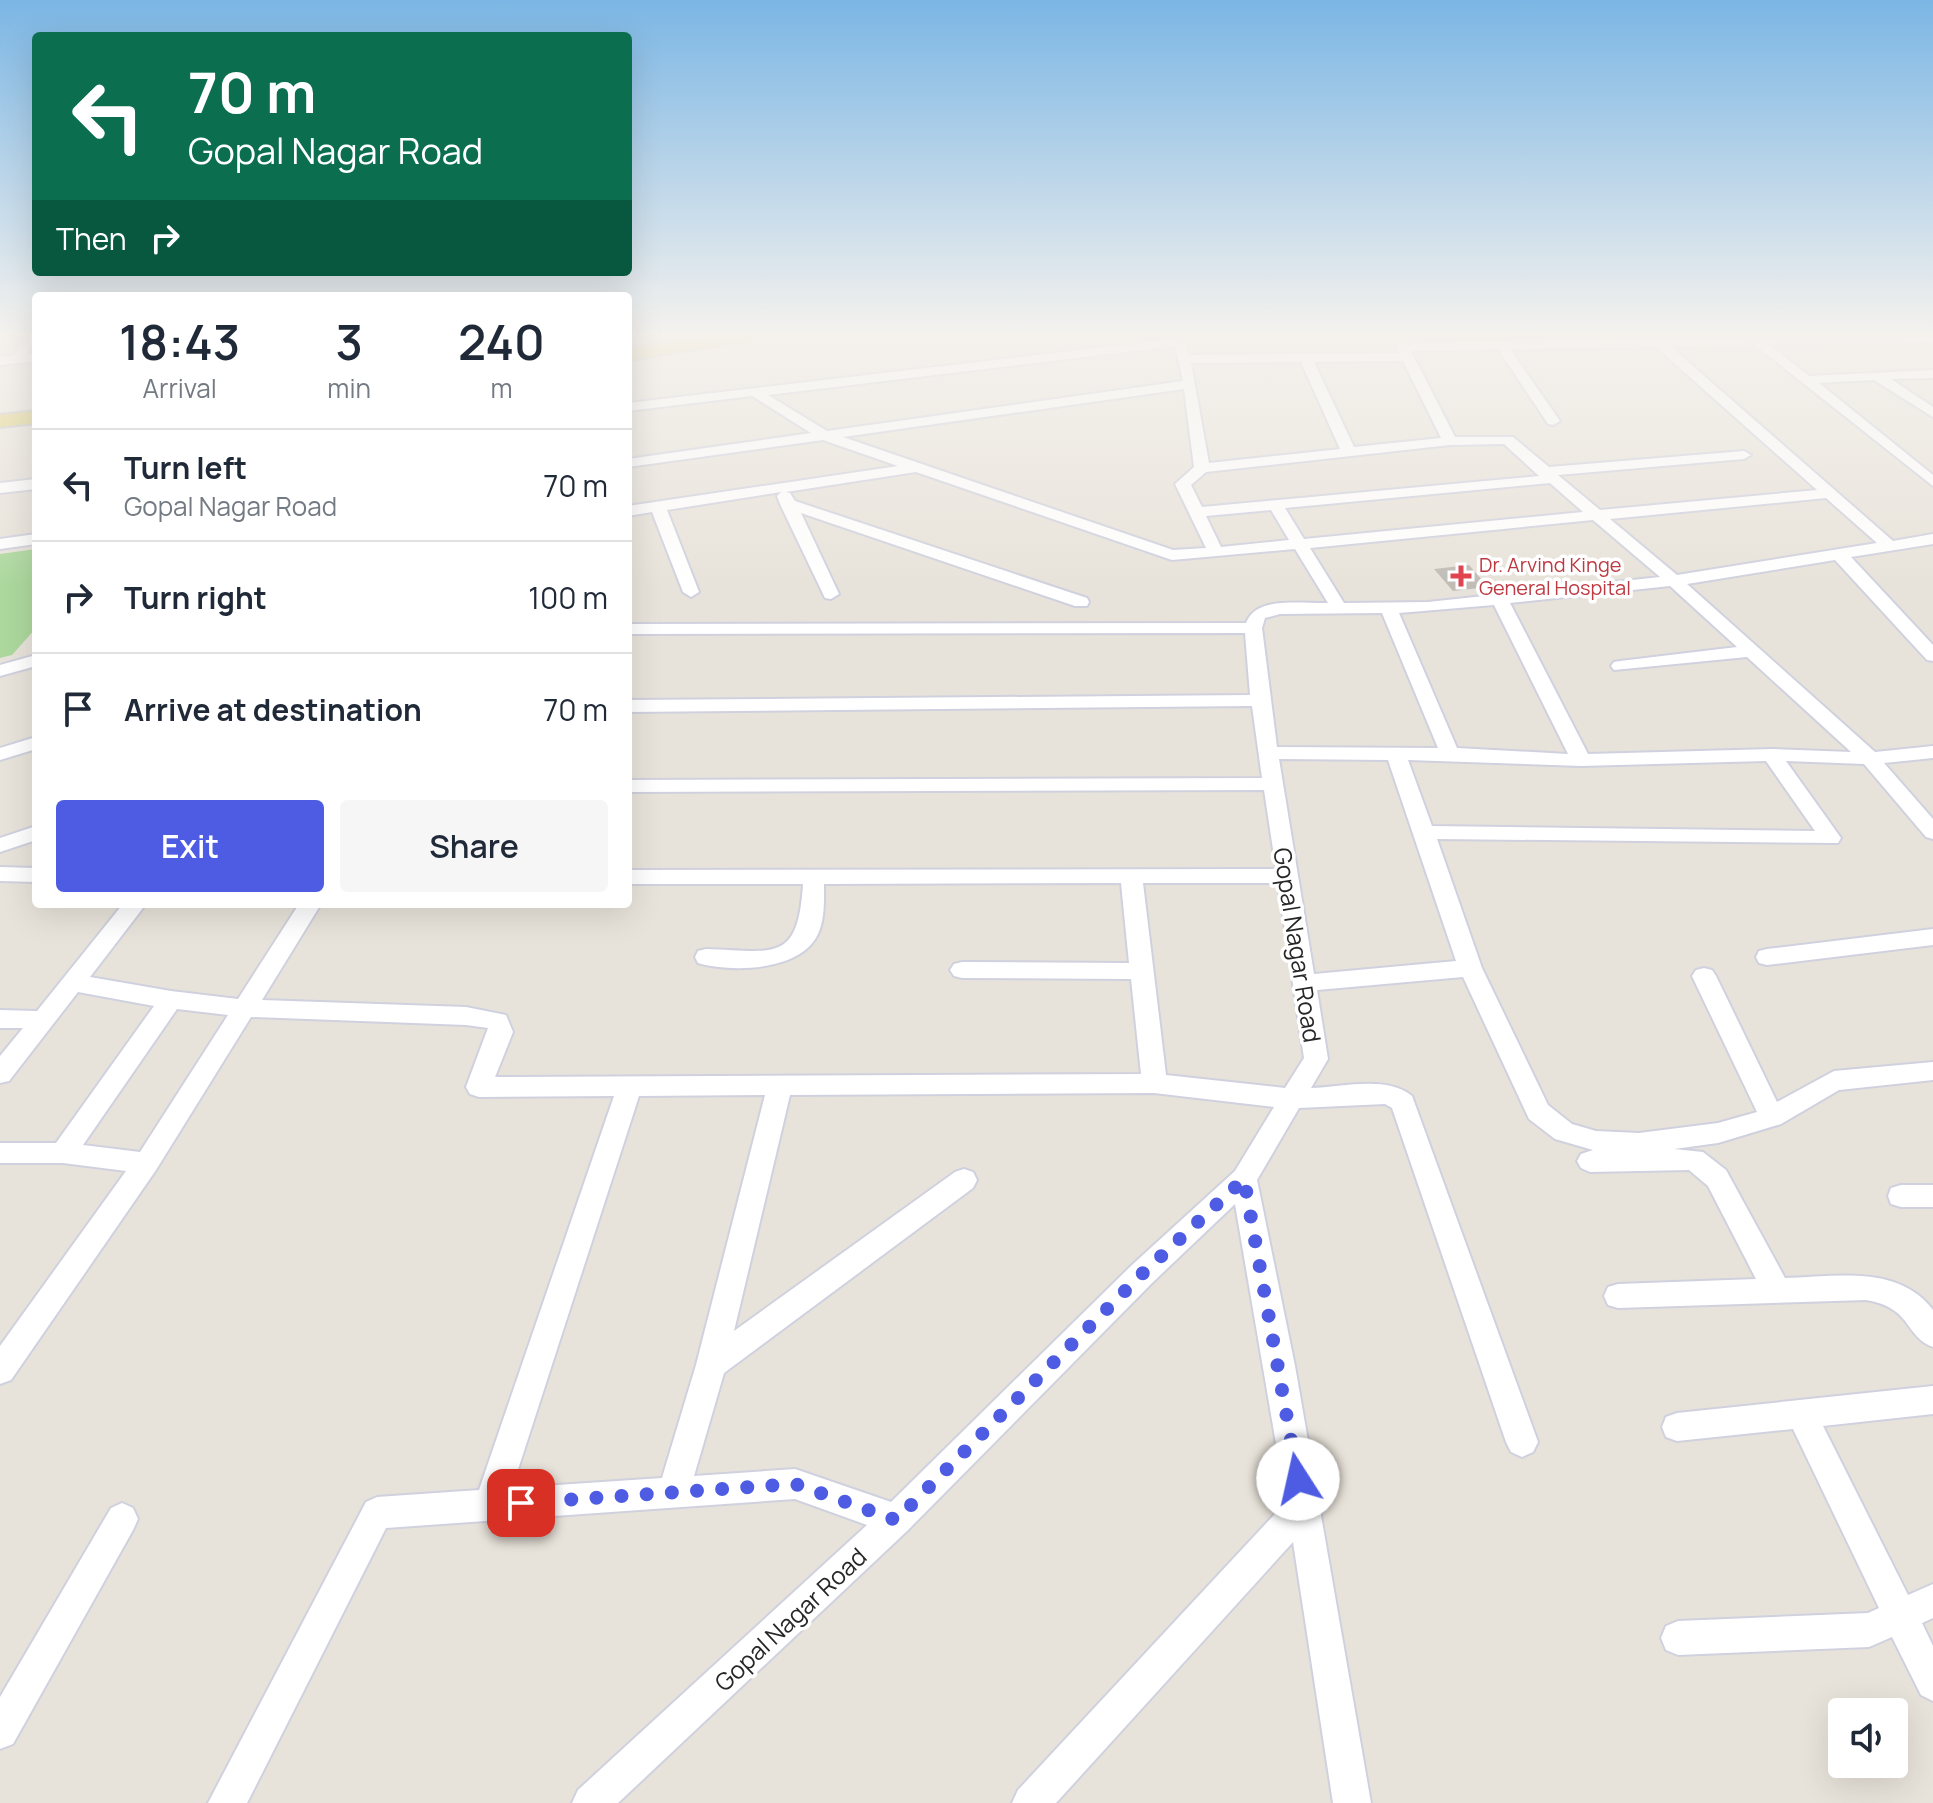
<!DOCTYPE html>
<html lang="en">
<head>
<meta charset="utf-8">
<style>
	body { margin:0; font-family:Manrope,sans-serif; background:#f6f6f7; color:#1f2937; height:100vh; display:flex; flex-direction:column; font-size:30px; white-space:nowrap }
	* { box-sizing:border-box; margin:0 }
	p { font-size:26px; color:#747a83 }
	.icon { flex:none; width:44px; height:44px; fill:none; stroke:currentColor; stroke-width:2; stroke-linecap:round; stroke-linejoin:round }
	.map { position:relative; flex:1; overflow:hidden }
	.side { position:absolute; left:32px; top:292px; width:600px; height:616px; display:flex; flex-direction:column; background:#fff; border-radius:8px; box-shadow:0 8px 32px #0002 }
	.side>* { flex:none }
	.hud { position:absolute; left:32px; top:32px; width:600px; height:244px; border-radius:8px; box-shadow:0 8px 32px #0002; background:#0b6e4f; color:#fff; overflow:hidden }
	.buttons { position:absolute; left:1828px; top:1698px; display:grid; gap:16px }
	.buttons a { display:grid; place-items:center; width:80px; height:80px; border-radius:8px; background:#fff; box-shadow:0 8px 32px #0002; font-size:40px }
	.pin { position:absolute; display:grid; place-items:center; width:68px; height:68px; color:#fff; margin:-34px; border-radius:16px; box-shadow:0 4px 12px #0006 }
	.me { position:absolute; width:88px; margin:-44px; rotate:350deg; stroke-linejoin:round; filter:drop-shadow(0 0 6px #0008) }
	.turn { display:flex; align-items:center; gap:28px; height:168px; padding:0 24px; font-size:36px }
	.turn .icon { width:104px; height:104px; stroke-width:2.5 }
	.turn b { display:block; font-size:56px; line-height:68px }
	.then { display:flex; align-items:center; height:76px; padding:0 24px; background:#0003; gap:16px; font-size:30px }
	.eta { display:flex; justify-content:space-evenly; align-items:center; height:136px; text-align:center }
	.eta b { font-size:48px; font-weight:600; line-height:56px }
	.action { display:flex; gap:16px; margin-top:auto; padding:16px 24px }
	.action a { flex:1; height:92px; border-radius:8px; background:#4d5ce2; color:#fff; font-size:32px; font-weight:600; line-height:92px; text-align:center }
	.action a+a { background:#f6f6f7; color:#1f2937 }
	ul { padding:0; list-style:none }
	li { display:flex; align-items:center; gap:24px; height:112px; padding:0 24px; border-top:2px solid #e0e1e3 }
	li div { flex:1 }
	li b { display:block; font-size:30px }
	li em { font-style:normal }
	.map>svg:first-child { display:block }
	.green { fill:#acd89d }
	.building { fill:#c0bdb7 }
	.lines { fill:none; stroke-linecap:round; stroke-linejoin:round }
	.street-casing { stroke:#d0d1de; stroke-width:4 }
	.primary-casing { stroke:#c3c3c3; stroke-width:4 }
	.street { fill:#fff; fill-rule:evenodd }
	.primary { fill:#decd6a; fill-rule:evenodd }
	.route { stroke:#4d5ce2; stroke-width:14; stroke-dasharray:0 25.2 }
	.health-dot { fill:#e0444e; stroke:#fff; stroke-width:3 }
	.labels { text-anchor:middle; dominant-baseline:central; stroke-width:7; stroke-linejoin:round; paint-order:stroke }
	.far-health-label { font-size:20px; fill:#be3a42; stroke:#fff; text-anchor:start }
	.street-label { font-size:24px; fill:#272727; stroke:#fff }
</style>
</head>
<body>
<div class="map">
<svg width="1933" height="1803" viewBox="0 0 1933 1803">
	<rect width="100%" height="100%" fill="#e8e3da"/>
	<path class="green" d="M36,549V628L12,655L0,658V554Z"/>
	<path class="building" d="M1469,565L1488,587L1453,591L1434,569Z"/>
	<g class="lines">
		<g class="street-casing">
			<path id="street" d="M27,334H36L27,354L36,353V361L0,365V357L13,356Z
				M1172,334H1184L1189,355L1399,353L1397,347L1403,343L1747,337L1752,334L1761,337L1933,334V342L1770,345L1809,376L1933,370V378L1891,379L1933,407V417L1874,380L1819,383L1933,475V486L1755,345L1670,346L1893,541L1933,534V544L1851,557L1933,645V661L1927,660L1835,560L1687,584L1875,752L1933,746V758L1884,763L1933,819V839L1926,837L1864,764L1786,761L1841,838L1838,843L1437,839L1482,968L1548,1105L1572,1124L1596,1131L1639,1133L1718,1123L1757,1112L1692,976L1696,970L1704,968L1712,970L1716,976L1777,1102L1834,1071L1933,1062V1080L1839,1090L1781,1124L1718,1143L1674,1149L1703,1152L1726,1170L1785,1278C1836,1277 1898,1264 1933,1310V1347C1904,1336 1913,1308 1866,1300L1618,1308L1608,1305L1604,1296L1608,1287L1618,1284L1756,1279L1708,1186L1689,1170L1590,1172L1581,1168L1577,1161L1581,1154L1593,1150L1555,1139L1529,1119L1463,977L1317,990L1328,1059L1311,1088C1342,1087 1387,1075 1412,1096L1538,1442L1533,1452L1522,1457L1511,1452L1506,1442L1392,1108L1385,1104L1299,1108L1257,1180L1295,1366L1371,1803H1333L1293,1542L1056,1803H1012L1018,1790L1286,1502L1235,1204L1152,1283L907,1531L618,1803H572L578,1790L867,1525L795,1499L386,1528L247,1803H208L366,1502L377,1497L479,1490L614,1096L479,1097L470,1094L466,1087L488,1028L466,1025L251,1017L156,1170L11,1380L0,1384V1346L126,1171L63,1163H0V1143H56L154,1006L78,992L9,1081L0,1083V1056L23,1028H0V1010L37,1011L123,904H146L90,977L171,991L238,999L299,904H321L262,1000L466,1007L506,1015L513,1032L495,1077L1141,1074L1131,979L962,978L954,976L950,970L954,964L962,962L1129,963L1121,883L824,884C824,900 825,919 818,934C801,971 732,973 698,963L695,957L698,951L706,949C774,951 798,964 803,884H628V870L1276,869L1264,790L628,792V780L1262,778L1252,706L628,712V700L1250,695L1245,633L628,634V624L1246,623C1256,595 1303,604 1328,603L1295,549L1172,560L916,472L786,492L790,493L795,501L1087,598L1089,602L1087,606H1075L801,513L839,594L831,599L825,598L780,504L777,496L781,492L667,510L699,592L691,597L683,592L652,512L628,516V506L898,466L823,440L628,467V459L811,433L752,396L628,411V403L1173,339ZM1175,346L1183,381L827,431L768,395ZM1656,347L1817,490L1600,510L1558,475L1744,459L1751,455L1744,451L1549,467L1513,437H1455L1411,351L1498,349L1548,424L1553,425L1560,421L1510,349ZM1403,361L1441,438L1354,447L1314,362ZM1301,362L1340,449L1209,463L1191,363ZM1184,389L1194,467L1175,484L1206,548L1173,550L843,437ZM1504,444L1539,476L1202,507L1191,485L1206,472L1450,445ZM1550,483L1583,512L1304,539L1285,508ZM1826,498L1877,543L1677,575L1610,519ZM1271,510L1289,540L1221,547L1206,516ZM1593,520L1660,577L1428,602L1344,603L1310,548ZM1670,586L1737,647L1620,661L1614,662L1611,666L1614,670L1747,657L1851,752L1772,749L1588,754L1510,603ZM1494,605L1568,754L1457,748L1399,613ZM1382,613L1438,748L1277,747L1262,628L1265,618L1280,614ZM1279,759L1388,760L1456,961L1314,974ZM1408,760L1581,766L1766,761L1815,831L1432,826ZM1143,883H1278L1304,1058L1285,1088L1166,1075ZM177,1009L228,1015L140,1152L83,1145ZM1154,1093L1274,1107L1235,1171L1132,1265L891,1502L795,1469L694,1476L724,1373L973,1188L977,1180L973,1172L964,1169L955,1172L734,1331L790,1095ZM765,1095L696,1365L662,1478L512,1488L639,1096Z
				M36,479V489L0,493V483Z
				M36,534V544L0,549V539Z
				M36,655V666L0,676V665Z
				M36,737V749L0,760V748Z
				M36,826V840L0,852V838Z
				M0,867L36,868V882L0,881Z
				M1933,929V945L1767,965L1759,963L1756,957L1759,951L1767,949Z
				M1901,1185H1933V1207H1901L1891,1204L1888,1196L1891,1188Z
				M1933,1386V1414L1823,1426L1908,1595L1933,1584V1618L1922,1623L1933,1646V1701L1921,1695L1892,1637L1869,1647L1678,1655L1666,1650L1661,1638L1666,1626L1678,1621L1868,1613L1879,1608L1793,1429L1677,1441L1666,1437L1662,1427L1666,1417L1677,1413Z
				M122,1503L133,1508L138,1519L133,1530L13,1744L0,1749V1697L111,1508Z"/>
		</g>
		<g class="primary-casing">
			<path id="primary" d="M717,334H760L750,340L628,360V348Z
				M36,411V423L0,427V415Z"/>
		</g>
		<use href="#street" class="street"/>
		<use href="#primary" class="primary"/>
	</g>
	<linearGradient id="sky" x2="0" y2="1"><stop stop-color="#7bb6e4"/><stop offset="0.57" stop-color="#f5f2ee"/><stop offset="1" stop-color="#f5f2ee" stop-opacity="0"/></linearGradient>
	<rect width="1933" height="586" fill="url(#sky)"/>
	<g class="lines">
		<path class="route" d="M521,1503L795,1484L896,1520L1142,1274L1244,1179L1298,1479"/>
	</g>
	<path class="health-dot" d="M1457 564h8v8h8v8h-8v8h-8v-8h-8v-8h8z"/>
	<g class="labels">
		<g class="far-health-label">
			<text x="1479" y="564">Dr. Arvind Kinge<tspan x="1479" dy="23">General Hospital</tspan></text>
		</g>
		<g class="street-label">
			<text transform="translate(1298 945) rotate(81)">Gopal Nagar Road</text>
			<text transform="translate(790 1619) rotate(-43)">Gopal Nagar Road</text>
		</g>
	</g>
</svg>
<div class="buttons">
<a><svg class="icon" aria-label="sound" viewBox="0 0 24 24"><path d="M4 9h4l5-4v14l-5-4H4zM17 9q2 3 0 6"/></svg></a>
</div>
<div class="pin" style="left:521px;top:1503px;background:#d93025"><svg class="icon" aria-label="arrive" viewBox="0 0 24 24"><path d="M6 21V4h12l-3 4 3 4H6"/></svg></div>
<svg class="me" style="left:1298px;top:1479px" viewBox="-20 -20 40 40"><circle r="19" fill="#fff"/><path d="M0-13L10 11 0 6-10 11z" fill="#4d5ce2"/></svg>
<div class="hud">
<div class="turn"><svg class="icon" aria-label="left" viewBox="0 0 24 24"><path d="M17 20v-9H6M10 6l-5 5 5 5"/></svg><div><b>70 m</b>Gopal Nagar Road</div></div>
<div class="then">Then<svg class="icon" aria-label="right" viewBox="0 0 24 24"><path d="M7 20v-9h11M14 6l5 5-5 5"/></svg></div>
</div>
<section class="side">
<div class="eta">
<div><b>18:43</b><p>Arrival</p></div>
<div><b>3</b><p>min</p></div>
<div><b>240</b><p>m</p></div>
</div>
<ul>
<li><svg class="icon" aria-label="left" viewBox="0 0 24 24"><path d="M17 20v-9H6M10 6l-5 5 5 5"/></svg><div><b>Turn left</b><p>Gopal Nagar Road</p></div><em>70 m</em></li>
<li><svg class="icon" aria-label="right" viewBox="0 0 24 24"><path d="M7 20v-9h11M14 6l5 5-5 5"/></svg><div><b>Turn right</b></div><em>100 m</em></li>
<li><svg class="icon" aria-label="arrive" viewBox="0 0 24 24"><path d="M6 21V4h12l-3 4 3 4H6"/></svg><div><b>Arrive at destination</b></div><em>70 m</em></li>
</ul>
<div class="action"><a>Exit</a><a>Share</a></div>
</section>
</div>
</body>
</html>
